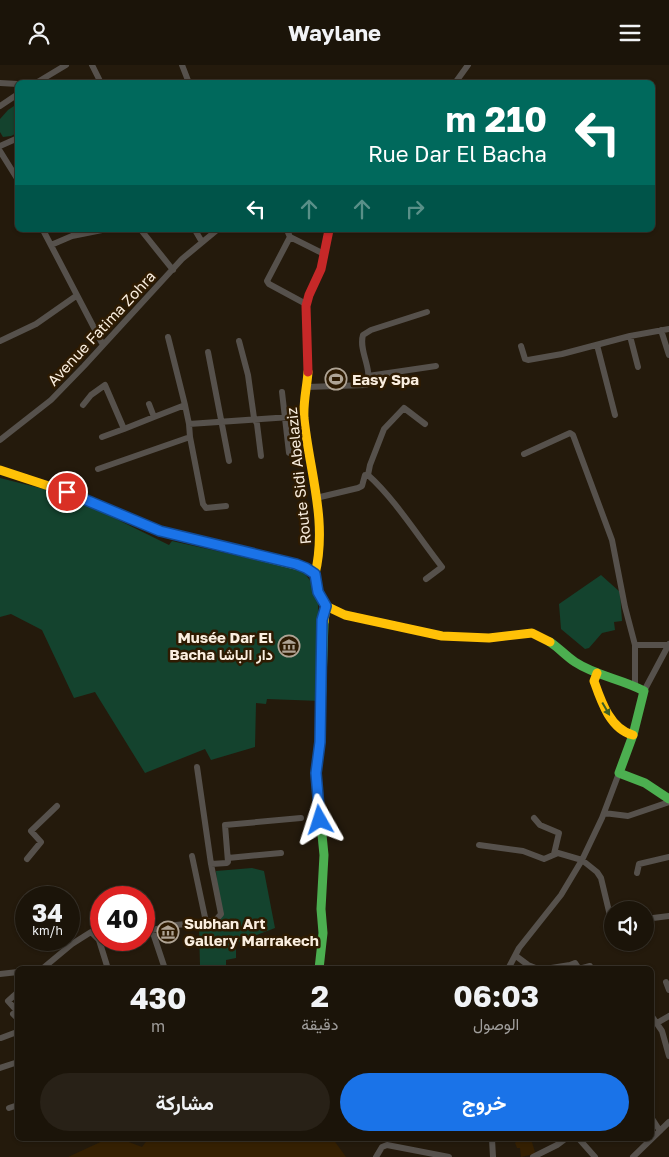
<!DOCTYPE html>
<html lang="ar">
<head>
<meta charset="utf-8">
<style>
	body { margin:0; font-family:"Golos Text",Vazirmatn,sans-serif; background:#282117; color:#f1f3f6; direction:rtl; height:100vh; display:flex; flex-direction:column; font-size:19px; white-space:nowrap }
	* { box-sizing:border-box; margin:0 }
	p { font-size:16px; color:#a09e9c }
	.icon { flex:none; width:28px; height:28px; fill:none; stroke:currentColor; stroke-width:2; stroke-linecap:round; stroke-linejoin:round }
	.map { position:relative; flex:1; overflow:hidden; direction:ltr }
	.sheet { position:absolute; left:15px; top:901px; width:639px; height:175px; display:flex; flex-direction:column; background:#1b1409; border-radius:8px; box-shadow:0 1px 4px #0004,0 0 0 1px #39332a; direction:rtl }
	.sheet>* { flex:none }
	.banner { position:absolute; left:15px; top:15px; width:640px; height:152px; border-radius:8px; box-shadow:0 1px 4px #0004,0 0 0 1px #39332a; direction:rtl; background:#00695c; color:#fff; overflow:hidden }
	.controls { position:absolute; left:604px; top:836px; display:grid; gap:10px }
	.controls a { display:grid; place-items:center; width:50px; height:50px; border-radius:50%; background:#1b1409; box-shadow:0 1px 4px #0004,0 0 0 1px #39332a; font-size:25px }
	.speed { position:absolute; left:15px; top:821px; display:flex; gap:10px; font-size:25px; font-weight:700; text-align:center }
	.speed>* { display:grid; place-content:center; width:65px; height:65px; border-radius:50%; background:#1b1409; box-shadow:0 1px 4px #0004,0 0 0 1px #39332a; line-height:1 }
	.speed small { font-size:12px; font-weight:400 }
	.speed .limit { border:8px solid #d22; background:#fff; color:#111 }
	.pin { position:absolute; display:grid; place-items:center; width:42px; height:42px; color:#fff; margin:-21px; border:2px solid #fff; border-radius:50%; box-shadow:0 1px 5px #0007 }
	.me { position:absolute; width:55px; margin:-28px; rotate:354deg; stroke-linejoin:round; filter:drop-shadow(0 0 4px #0008) }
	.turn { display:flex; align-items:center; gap:18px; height:105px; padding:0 25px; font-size:22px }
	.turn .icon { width:65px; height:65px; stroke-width:2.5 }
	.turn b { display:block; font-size:35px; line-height:42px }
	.lanes { display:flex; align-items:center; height:48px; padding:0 25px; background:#0003; justify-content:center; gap:25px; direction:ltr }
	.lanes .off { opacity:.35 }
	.eta { display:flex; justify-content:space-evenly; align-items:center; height:85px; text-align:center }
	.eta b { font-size:30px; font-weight:700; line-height:35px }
	.button { display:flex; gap:10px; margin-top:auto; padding:10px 25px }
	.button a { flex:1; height:58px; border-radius:30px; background:#1a73e8; color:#fff; font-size:20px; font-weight:700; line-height:58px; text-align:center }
	.button a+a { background:#282117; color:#f1f3f6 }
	header { display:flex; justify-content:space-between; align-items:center; height:65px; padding:0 25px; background:#1b1409; font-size:22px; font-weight:700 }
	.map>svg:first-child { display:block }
	.built { fill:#352002 }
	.green { fill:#14432e }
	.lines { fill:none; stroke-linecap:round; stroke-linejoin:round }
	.street { stroke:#56514c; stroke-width:6 }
	.fast { stroke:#4caf50; stroke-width:9 }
	.slow { stroke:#ffc107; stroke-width:9 }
	.jam { stroke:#c62828; stroke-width:9 }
	.oneway { fill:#3c5e25 }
	.route-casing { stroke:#114b97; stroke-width:12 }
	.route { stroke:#1a73e8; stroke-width:9 }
	.labels { text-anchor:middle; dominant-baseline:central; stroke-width:5; stroke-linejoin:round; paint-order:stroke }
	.street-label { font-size:15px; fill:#faeedf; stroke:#2e1b02 }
	.poi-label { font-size:15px; font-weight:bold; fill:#faeedf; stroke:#2e1b02; text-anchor:start }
</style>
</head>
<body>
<header><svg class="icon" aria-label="menu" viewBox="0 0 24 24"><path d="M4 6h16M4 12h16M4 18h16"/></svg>Waylane<svg class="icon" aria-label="person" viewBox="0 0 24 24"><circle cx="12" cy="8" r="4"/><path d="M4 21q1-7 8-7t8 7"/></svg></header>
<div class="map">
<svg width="669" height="1092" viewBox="0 0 669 1092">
	<rect width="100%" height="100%" fill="#241a0c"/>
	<path class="built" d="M107,1074H121L142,1082L148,1074H333L346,1092H68Z
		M531,1074L535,1087L534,1089L521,1092L520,1083H517L515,1078L517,1076Z"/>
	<path class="green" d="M17,39V68L11,71L3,72L0,67V54L8,45Z
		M0,413L52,426L98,445L169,480L172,476L302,505L312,518L318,536L321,636L267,634L266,639L256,638L255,682L211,695L205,684L145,708L95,627L74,633L42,565L11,549L0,552Z
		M601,510L620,527L622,556L614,557L615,565L602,568L589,583L585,584L561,564L559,539Z
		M252,803L264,806L275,863L236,878V893L226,895V904H211L210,900L200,901L199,860L220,852L216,806Z"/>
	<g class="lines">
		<path class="street" d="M92,0L101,18
			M182,0L189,18
			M0,18L18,19
			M36,18L66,0
			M455,18L468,0
			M0,41L18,29
			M0,81L18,73
			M0,86L18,115
			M43,165L103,280
			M141,165L173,205
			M195,165L202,177
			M287,165L290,172L267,216L269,219L306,239
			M290,172L324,189
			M51,180L72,171L102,165
			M661,265L669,290
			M168,272L185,340
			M0,276L36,259L76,231
			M239,276L248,310L254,353L257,359L261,391
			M597,280L615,350
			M521,281L525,294L528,295L562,289L630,271
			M208,287L229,396
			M638,302L630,271L669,264
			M368,311L436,301
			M307,322L366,320C374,305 358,286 363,270L371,265L427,247
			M282,327L289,388
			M149,339L154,352L185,340L189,359L305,351
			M83,340L91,330L105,320L124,364L154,352
			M189,359L190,372L203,439L206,443L226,441
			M102,372L124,364
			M0,375L51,335L84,301L182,194L217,165
			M524,389L570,368L573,370L612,475L625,542L635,580V621
			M98,404L190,372
			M368,410L370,400L384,364L404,343L425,359
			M316,433L358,423L362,421L365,410H368C394,433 420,474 442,502L426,514
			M635,580H668
			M644,626L669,579
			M197,702L211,799L221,849L215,856L206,857
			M604,748L628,751L669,737
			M534,753L540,760L559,768L554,789
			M479,780L523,786L544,794L558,788L582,795L597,807L601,813L612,859
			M228,793L281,788
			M27,794L41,777L31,766L57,741
			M211,799L227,798L228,797L225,760L301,753
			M637,808L639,799L669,792
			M645,854L669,851
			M617,878L618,879
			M636,878L637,879
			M516,891L528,900L538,904
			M42,904L72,879L91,867L99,875L108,904
			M165,904L152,865L176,860L206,857L192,791
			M508,904L519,883L561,830L582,795L602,753L619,708
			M545,904L570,900L575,898L579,904
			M579,904L590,901L591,904
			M0,909L18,907
			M666,917L669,925
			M18,927L8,936L17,946L13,949L18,954
			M651,950L662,966L669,991
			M657,958L669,951
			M1,973L17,967L18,960
			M0,1003L18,997
			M9,1043L18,1040
			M651,1052L660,1066
			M492,1074L493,1092
			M579,1074L595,1092
			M376,1092L382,1082L387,1080L449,1092
			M533,1092L557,1080L565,1074
			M633,1092L669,1057"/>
		<path class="fast" d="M550,577C559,583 566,591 575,597C596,611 622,614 644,626L633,670L619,708L645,718L669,734
			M319,904L323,868L321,844L324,790L316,709L320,677L324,557"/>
		<path class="slow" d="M308,307C307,322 303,337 304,353C309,405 328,456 315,509
			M0,405L67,427L160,466L307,503L315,509L318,527L326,541L324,557
			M326,541L345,550L442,571L489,573L532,568L550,577
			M597,608L594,616C601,636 610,664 633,670"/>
		<path class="jam" d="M308,307L306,241L309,230L321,204L329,165"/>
	</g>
	<defs><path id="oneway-solid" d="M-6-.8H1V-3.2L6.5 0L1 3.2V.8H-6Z" transform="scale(1.25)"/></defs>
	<use class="oneway" href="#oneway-solid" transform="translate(606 644) rotate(60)"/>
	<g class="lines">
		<g class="route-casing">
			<path id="route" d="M67,427L160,466L296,499L306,503L315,509L318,527L326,541L322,555L320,677L316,708L320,755"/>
		</g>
		<use href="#route" class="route"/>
	</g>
	<defs>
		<g id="stadium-ring" transform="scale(1.125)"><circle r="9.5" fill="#2e1b02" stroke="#afa495" stroke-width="1.5"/><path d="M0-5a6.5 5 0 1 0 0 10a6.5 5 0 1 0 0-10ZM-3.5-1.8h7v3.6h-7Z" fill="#afa495"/></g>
		<g id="museum-ring" transform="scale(1.125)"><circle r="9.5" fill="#2e1b02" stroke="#afa495" stroke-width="1.5"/><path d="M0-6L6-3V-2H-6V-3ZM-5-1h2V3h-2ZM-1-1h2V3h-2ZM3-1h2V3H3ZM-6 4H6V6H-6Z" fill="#afa495"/></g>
	</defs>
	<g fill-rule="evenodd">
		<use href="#stadium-ring" x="336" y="314"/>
		<use href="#museum-ring" x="289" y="581"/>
		<use href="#museum-ring" x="168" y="867"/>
	</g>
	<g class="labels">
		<g class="street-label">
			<text transform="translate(101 263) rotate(-47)">Avenue Fatima Zohra</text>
			<text transform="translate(298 411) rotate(-96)">Route Sidi Abelaziz</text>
		</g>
		<g class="poi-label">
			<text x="352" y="314">Easy Spa</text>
			<text x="273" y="572" text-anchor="end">Musée Dar El<tspan x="273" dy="17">Bacha دار الباشا</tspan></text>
			<text x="184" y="858">Subhan Art<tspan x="184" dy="17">Gallery Marrakech</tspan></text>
		</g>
	</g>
</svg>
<div class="controls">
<a><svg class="icon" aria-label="sound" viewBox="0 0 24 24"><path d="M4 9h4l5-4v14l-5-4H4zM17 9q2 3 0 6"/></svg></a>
</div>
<div class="speed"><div>34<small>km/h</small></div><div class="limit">40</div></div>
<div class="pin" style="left:67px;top:427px;background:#d93025"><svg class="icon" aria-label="arrive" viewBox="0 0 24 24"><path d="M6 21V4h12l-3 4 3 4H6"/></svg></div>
<svg class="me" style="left:320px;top:755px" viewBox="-20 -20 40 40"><path d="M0-17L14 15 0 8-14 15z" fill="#1a73e8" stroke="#fff" stroke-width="4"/></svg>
<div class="banner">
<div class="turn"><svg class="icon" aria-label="left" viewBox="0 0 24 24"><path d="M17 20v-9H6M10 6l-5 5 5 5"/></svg><div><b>210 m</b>Rue Dar El Bacha</div></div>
<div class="lanes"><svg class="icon" aria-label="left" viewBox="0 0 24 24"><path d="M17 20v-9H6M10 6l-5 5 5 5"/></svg><svg class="icon off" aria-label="ahead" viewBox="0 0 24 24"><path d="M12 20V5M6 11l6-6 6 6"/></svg><svg class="icon off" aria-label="ahead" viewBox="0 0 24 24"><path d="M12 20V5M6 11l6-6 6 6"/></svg><svg class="icon off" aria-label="right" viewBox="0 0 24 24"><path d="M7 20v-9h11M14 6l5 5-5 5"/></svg></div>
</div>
<section class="sheet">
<div class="eta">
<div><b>06:03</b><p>الوصول</p></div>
<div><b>2</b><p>دقيقة</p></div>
<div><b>430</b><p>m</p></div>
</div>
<div class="button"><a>خروج</a><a>مشاركة</a></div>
</section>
</div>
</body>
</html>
